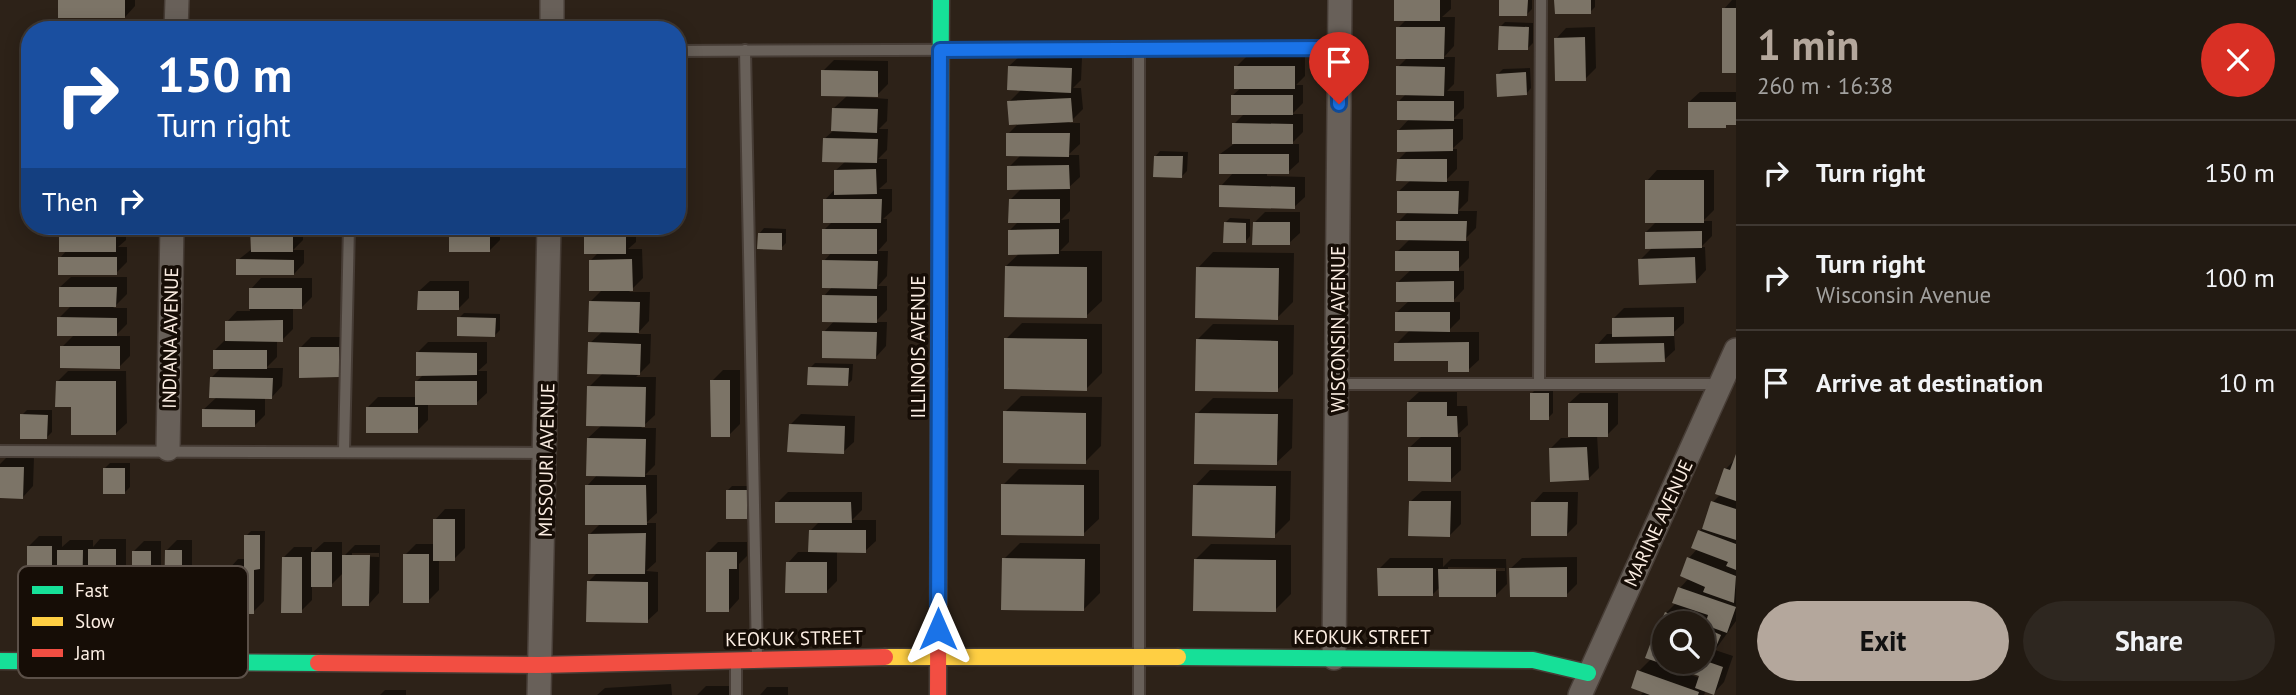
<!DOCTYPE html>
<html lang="en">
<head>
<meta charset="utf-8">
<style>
	body { margin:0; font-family:"PT Sans",sans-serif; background:#2e2720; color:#f1f3f6; height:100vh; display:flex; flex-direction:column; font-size:26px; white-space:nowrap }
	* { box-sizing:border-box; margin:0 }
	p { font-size:23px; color:#a2a19f }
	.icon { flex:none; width:38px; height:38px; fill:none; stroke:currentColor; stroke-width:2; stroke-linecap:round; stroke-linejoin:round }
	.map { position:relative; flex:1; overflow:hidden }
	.drawer { display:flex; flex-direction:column; background:#221a12; width:560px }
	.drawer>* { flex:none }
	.top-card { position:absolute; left:21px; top:21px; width:665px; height:214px; border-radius:28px; box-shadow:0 4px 18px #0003,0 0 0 2px #3f3832; background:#1a4fa0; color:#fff; overflow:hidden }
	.tools { position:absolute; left:1652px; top:611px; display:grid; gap:14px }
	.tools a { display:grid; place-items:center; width:63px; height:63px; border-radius:50%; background:#221a12; box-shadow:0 4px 18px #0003,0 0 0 2px #3f3832; font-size:35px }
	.pin { position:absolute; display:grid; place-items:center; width:60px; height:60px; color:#fff; margin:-72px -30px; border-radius:50% 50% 50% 0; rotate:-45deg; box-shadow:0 0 7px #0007 }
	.pin .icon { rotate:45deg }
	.me { position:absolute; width:77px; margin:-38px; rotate:0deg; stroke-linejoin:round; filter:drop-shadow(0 0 5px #0008) }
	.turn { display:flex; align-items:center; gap:24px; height:147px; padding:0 21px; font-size:32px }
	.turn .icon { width:91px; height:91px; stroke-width:2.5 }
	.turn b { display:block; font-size:49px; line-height:60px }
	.then { display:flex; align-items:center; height:66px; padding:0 21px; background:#0003; gap:14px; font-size:26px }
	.round { display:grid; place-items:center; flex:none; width:74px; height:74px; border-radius:37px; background:#2e2720 }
	.headline { display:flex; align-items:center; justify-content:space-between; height:119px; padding:0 21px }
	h1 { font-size:42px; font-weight:700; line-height:52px; color:#b4a79c }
	.button { display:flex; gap:14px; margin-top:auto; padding:14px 21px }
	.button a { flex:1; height:80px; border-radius:42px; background:#b4a79c; color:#111; font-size:28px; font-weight:700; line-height:80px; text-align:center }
	.button a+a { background:#2e2720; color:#f1f3f6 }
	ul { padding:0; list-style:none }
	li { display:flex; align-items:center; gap:21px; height:105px; padding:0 21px; border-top:2px solid #3f3832 }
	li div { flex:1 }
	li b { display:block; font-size:26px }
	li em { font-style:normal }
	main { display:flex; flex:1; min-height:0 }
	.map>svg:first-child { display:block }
	.shadow { fill:#0007; fill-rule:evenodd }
	.building { fill:#7c7467 }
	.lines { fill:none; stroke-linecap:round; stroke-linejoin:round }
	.lane-casing { stroke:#473d36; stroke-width:14 }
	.street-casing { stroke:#473d36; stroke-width:26 }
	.fast-casing { stroke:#473d36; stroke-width:19 }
	.slow-casing { stroke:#473d36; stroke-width:19 }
	.jam-casing { stroke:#473d36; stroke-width:19 }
	.lane { stroke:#686059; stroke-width:10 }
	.street { stroke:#686059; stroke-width:23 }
	.fast { stroke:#16e098; stroke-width:16 }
	.slow { stroke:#ffcf43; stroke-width:16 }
	.jam { stroke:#f24e42; stroke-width:16 }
	.route-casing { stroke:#114b97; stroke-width:18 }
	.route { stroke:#1a73e8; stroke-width:12 }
	.labels { text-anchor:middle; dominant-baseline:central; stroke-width:7; stroke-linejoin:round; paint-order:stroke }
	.street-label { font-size:19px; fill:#fceee3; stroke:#160d06 }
	.key { fill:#160d06; stroke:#5b5048; stroke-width:2 }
	.key-label { font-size:19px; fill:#fceee3 }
</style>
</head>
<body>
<main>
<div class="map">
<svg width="1736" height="695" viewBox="0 0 1736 695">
	<rect width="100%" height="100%" fill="#2d2218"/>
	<path class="shadow" d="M60,0H135V6L125,17Z
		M1396,0H1451V9L1442,17H1455L1454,46L1444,57H1455L1454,84L1447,91H1464V108L1453,119H1463V139L1452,149H1457V169L1445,181H1469L1468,201L1458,211H1477L1476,228L1463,241H1469V258L1456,271H1464V289L1452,302H1460V319L1447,332H1479V360L1468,370L1450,359L1396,344L1410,330L1397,312L1410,300L1398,282L1412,269L1397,252L1410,239L1398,222L1408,212L1399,191L1411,180L1398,160L1408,150L1398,131L1410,118L1399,101L1406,94L1398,67L1408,57L1398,28L1406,20Z
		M1501,0H1532V9L1527,14Z
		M1556,0H1595V7L1590,12Z
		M1732,0H1736V71L1724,9Z
		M1505,22L1533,23V43L1528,48L1500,27Z
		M1595,27L1596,68L1585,79L1556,39L1566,28Z
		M1020,56L1082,58L1081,80L1073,88H1081L1083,109L1069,123H1080V144L1068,155H1079L1080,177L1067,189H1070V211L1061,220L1069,219V242L1060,251H1102V301L1086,316L1006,266L1020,253L1009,231L1019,221L1010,200L1022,188L1009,167L1021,155L1008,134L1019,123L1009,102L1022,89L1009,66Z
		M1247,56H1305V76L1296,85H1303V103L1292,114H1303V132L1291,144H1299V162L1288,172H1267V176L1305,177V197L1294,207L1221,186L1234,172L1220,154L1234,144V124L1245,113L1233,95L1242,87L1236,67Z
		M834,60L888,61V84L877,95L823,71Z
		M1530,68L1531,88L1526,94L1498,74L1503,69Z
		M1700,92H1736V124L1689,102Z
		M847,96L888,99L887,121L879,129H888L887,150L878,159H887V182L879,189H892V211L883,219H887V241L878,251H888L887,276L878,286H887V310L875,322H887L886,346L876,357L824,332L835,320L824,296L833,286L824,261L832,252L824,230L833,221L825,200L836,188V170L846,161L824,139L833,131L834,108Z
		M1160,151L1188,152L1187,171L1182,176L1155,157Z
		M1657,170H1714V210L1703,221H1712V236L1701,247H1705L1706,270L1696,281L1640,260L1653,247L1646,232L1657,221L1647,181Z
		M1265,212H1300V233L1289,243L1254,223Z
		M1230,218L1250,219V236L1245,242L1225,223Z
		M68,226H126V240L118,247H127V262L116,273L60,258L67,250L61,233Z
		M254,226H303V240L293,250H304V263L294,274L238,260L252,249Z
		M451,226H500V240L489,251L451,250Z
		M590,226H636V242L628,249H642L643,278L629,292H650L649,321L637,334H651L650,363L636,377H656L655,415L641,428H656L655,465L645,475H657V513L646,523H656V562L646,571L658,572V611L647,621L589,581L598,572L590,534L601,523L587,486L598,474L588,438L602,425L589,387L603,373L590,343L603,331L590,302L603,289L591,260L599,252L586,230Z
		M764,228L786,229V243L781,248L759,234Z
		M1213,252L1294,253L1293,302L1277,318L1198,268Z
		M71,277H127V294L113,308H127V324L115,336H130V356L119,367L62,347L75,334L59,318L72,305L60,287Z
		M261,278H312V297L301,308H293V329L282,340H277V357L266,368H283L282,386L272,397H265V415L254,426L203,410L217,397L211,378L222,367L215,350L226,339L227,322L237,311H250L251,289Z
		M430,281H469V298L459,308L419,291Z
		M1684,307V323L1674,332L1675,350L1664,360L1597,345L1607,334H1613V319L1624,308Z
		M464,313L500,314V330L495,335L459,318Z
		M1022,323L1102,324V373L1086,389L1006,339Z
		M1213,324L1294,325L1293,374L1277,390L1197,340Z
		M311,337H349V365L338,376L301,347Z
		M428,342H487V363L478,371H487V393L476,403L428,404V420L417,431L367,408L378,397H416V382L424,374L417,353Z
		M815,363L853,364L852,380L847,385L810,368Z
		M723,370H740V424L729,435L712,381Z
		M68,371H126L127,423L116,433L73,405L57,382Z
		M1553,388V413L1548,418L1531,394L1536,389Z
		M1419,392H1457V406H1467L1468,425L1455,437H1461V470L1450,480L1410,447L1422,436L1408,402Z
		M1580,393H1618V424L1607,435H1597L1599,468L1588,479L1550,449L1561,438H1570L1569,403Z
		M1021,396L1102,397L1101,446L1085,462L1005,412Z
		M1213,398L1293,399L1292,448L1276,463L1197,414Z
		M27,410H52V432L47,437L22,415Z
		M801,414L855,416L854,442L843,452L790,425Z
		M7,457H34L33,486L23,497H0V464Z
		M1736,458V621L1715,650L1733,656L1724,682L1714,693L1706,690L1704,695H1641L1644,691L1639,671L1652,658V643L1664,632L1659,630L1666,613L1676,603L1680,588L1689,578V558L1698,548L1700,531L1705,525L1713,502L1721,494L1726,469ZM1664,623H1703V662H1664ZM1679,667L1701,675L1700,678L1678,671Z
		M110,463H130V487L125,492L105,468Z
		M1019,469L1099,470V519L1083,534L1003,485Z
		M1210,470L1291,471L1290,520L1274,536L1195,486Z
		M732,486H751V512L746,517L727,491Z
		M1422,491H1461V524L1450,535L1411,501Z
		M788,492H862V510L852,520H876V541L865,551H837V581L826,592L788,563L798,552H810V531L820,521L777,503Z
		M1543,492H1578L1577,524L1567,534L1533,503Z
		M445,509H465V548L454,559H439V590L428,601L405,555L416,544H435V520Z
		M251,531H265L264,601L253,612L228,570L238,559H246V536Z
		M39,536H62V547L70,540H93V547L100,539H126V597L115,608L89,600L82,608L59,596L51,604L28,547Z
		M177,540H192V597L182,608L166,551Z
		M144,541H161V598L151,609L133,552Z
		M324,542H342V558L355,545H380L379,593L369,604L344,572L331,585H312V600L301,611L283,558L294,547H312V553ZM352,553H379V557L352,556Z
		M718,542H747V556L739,564V599L729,610L707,553Z
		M1020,543L1100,544V593L1084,609L1004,559Z
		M1211,544L1291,545V594L1275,610L1195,560Z
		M1577,557V584L1566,595L1511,568L1522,558Z
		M1390,558H1443V567L1451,559H1506L1507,584L1496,595L1440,587L1433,594L1379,569ZM1448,567L1505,568V571H1448Z
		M671,684L672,695H597L605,688Z
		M706,686H732V695H697Z
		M767,687H788V695H760Z
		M385,690H406V695H380Z"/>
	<path class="building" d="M58,0H125V18H58Z
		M1394,0H1440V21H1394Z
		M1499,0H1528L1527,16H1499Z
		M1554,0H1591V14H1555Z
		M1722,8H1736V73H1722Z
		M1499,26L1529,27L1528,50H1498Z
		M1396,27H1445L1444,59H1396Z
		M1585,37L1586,81H1555L1554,38Z
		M1008,66L1072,68L1071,93L1007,90Z
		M1234,66H1295V89H1234Z
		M1396,66L1445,67L1444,96L1396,95Z
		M821,70L878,71V97L821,96Z
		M1526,72L1527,95L1497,97L1496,74Z
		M1231,95H1293V115H1231Z
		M1071,98L1073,122L1009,125L1007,101Z
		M1397,101H1454V121L1397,120Z
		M1688,102H1736V125H1726V128H1688Z
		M832,108L878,109L877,133L831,131Z
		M1232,123L1293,124V144H1232Z
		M1453,129V151L1397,152V130Z
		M1006,133H1070L1069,157L1006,156Z
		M823,138L878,139L877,163L822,162Z
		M1219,154H1289V174H1219Z
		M1154,156H1183L1182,178L1153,177Z
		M1397,159H1447V182L1396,181Z
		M1069,165L1070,189L1007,190V166Z
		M876,169L877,194L834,195V170Z
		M1645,180H1704V223H1645Z
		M1219,185L1295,187V209L1219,207Z
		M1397,191H1459L1458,214L1397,213Z
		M823,199H882L881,223H823Z
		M1009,199H1060V223H1008Z
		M1396,221H1467L1466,241L1396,240Z
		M1224,222L1246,223V243H1223Z
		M1253,222H1290V245H1252Z
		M449,226H490V252H449Z
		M250,227H293V252H251Z
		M584,229L626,230V254H584Z
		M822,229H877V254H822Z
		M1059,229V254L1008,255V230Z
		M1702,231V248L1645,249V232Z
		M59,232H116V252H59Z
		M758,233H782V250L757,249Z
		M1395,251H1459V271H1395Z
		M58,257H117V275H58Z
		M1695,257L1696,283L1639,285L1638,259Z
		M236,259L294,260V275H236Z
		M632,259L633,291H589V260Z
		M822,260L878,261L877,289L822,288Z
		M1005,266L1087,267V318L1004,317Z
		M1196,267L1279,268L1278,320L1195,318Z
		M1454,281V302H1396V282Z
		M59,287H117L116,307H59Z
		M249,288H302V309H249Z
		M418,291H459V310H417Z
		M822,295L877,296V323L822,322Z
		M589,301L640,302L639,333L588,332Z
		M1395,312H1450V332L1395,331Z
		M57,317L117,318V336H57Z
		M457,317L496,318L495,337L457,336Z
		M1674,317V336L1612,337V318Z
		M283,320V342L225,341V321Z
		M822,331L877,332L876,359L822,358Z
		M1004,338L1087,339V391L1004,389Z
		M1196,339L1278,341V392L1195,391Z
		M588,342L641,344L640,375L587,374Z
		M1469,342V372H1448V361H1394V343Z
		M1664,343L1665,362L1595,363V344Z
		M60,346H120V369L60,368Z
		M299,347H339V377L299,378Z
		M213,350H267V369H213Z
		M416,352L477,353V375L416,376Z
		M808,367L849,368L848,386L807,385Z
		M210,377L273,378L272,399L209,398Z
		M710,380H730V437H711Z
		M56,381H116V435H71V407H55Z
		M415,381H477V405H415Z
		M587,386L646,387L645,427L586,426Z
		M1530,393H1549V420H1530Z
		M1407,402H1447V416H1457L1458,437H1407Z
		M1568,403H1608V437H1568Z
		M366,407H418V433H366Z
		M202,409L255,410V427H202Z
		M1003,411L1086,413V464L1003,463Z
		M1195,413L1278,414L1277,465L1194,464Z
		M20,414L48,415L47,439H20Z
		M789,424L845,426L844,454L787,452Z
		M587,438L646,439L645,477L586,476Z
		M1408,447H1451V482L1408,481Z
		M1587,447L1589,480L1550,482L1549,448Z
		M1736,454V501L1715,494L1724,468L1730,470Z
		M0,467H24L23,499L0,498Z
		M103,468H125V494H103Z
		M1001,484L1084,485V536L1001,535Z
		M585,485H646L647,525H585Z
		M1193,485L1276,486L1275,538L1192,536Z
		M726,490H747V519H726Z
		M1409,501H1451L1450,537L1408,536Z
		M1711,501L1736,509V540L1702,529Z
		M775,502H851L852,523H775Z
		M1531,502H1568L1567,536H1531Z
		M433,519H455V561H433Z
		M809,530H866V553L808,552Z
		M1698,530L1736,544V570L1726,566L1728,562L1691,548Z
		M646,533L645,574H588V534Z
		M244,535H260V569L254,570V614H226V569H244Z
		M27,546H52V606H27Z
		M88,549H116V610H88Z
		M57,550H83L82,610H57Z
		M165,550H182V610H164Z
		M132,551H151V611H132Z
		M311,552H332V587H311Z
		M706,552H737V569H729V612H706Z
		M403,554H429V603H403Z
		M342,555H370L369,606H342Z
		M282,557H302V613H281Z
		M1687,557L1736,576L1734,603L1703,592L1705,587L1680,576Z
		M1002,558L1085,559L1084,611L1001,610Z
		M1194,559L1276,560V612L1193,611Z
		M786,562H827V593H785Z
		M1567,567V597H1510L1509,568Z
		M1377,568H1433V596H1378Z
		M1438,569H1496V597H1439Z
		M587,581L648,582V623L586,622Z
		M1678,587L1736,607L1727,633L1705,625L1708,615L1672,603Z
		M1665,612L1692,623H1664V634L1657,631Z
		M1703,627L1721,635L1713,654L1703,650Z
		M1651,642L1664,647V662L1703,660L1723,667L1714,695L1695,688L1699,676L1645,658Z
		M1637,670L1699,692L1698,695H1650L1631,688Z"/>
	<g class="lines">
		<g class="lane-casing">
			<path id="lane" d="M745,50L757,656
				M677,51L1339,48
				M1338,384H1720
				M1539,384L1541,0
				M0,451L547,453
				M344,451L349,226
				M736,695V663
				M1139,695V49"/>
		</g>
		<g class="street-casing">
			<path id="street" d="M176,30L177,0
				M552,30V0
				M168,449L172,226
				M1334,658L1340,0
				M539,695L549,226
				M1580,695L1736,350"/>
		</g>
		<g class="fast-casing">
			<path id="fast" d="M939,369L941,0
				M1178,657L1533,660L1588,673
				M0,661L318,663"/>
		</g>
		<g class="slow-casing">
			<path id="slow" d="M885,657H1178"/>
		</g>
		<g class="jam-casing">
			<path id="jam" d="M318,663L539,665L885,657
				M938,695L939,369"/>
		</g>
		<use href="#lane" class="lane"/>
		<use href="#street" class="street"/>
		<use href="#fast" class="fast"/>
		<use href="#slow" class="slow"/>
		<use href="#jam" class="jam"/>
	</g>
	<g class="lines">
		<g class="route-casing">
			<path id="route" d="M938,629L940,50L1339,48V104"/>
		</g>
		<use href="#route" class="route"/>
	</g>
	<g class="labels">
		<g class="street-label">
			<text transform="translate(1338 329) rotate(-90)">WISCONSIN AVENUE</text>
			<text transform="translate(170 338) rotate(-89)">INDIANA AVENUE</text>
			<text transform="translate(918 347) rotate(-90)">ILLINOIS AVENUE</text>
			<text transform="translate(546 460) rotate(-89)">MISSOURI AVENUE</text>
			<text transform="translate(1658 523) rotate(-65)">MARINE AVENUE</text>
			<text x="1362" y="637">KEOKUK STREET</text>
			<text transform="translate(794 638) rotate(-1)">KEOKUK STREET</text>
		</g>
	</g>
	<rect x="18" y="566" width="230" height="112" rx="10" class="key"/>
	<rect x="32" y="586" width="31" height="8" fill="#16e098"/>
	<rect x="32" y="617" width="31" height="9" fill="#ffcf43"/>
	<rect x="32" y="649" width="31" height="8" fill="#f24e42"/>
	<g class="key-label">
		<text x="75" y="597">Fast</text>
		<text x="75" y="628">Slow</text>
		<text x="75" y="660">Jam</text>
	</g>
</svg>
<div class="tools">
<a><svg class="icon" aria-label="search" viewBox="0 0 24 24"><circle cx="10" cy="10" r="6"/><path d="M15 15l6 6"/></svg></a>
</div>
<div class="pin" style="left:1339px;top:104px;background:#d93025"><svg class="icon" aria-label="arrive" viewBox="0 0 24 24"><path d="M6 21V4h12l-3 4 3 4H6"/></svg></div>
<svg class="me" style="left:938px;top:629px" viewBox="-20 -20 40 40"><path d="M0-17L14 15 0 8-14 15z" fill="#1a73e8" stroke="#fff" stroke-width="4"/></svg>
<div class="top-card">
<div class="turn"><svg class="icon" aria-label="right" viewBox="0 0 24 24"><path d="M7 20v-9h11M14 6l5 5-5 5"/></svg><div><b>150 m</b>Turn right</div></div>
<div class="then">Then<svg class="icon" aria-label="right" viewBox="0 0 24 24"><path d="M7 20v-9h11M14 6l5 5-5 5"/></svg></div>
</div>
</div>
<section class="drawer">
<div class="headline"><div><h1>1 min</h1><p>260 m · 16:38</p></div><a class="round" style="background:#d93025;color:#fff"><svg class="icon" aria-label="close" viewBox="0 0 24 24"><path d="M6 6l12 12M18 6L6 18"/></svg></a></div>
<ul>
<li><svg class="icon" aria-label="right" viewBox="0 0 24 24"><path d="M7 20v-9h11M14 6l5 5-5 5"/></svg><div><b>Turn right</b></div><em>150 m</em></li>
<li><svg class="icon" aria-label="right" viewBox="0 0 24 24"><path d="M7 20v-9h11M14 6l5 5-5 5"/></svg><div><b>Turn right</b><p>Wisconsin Avenue</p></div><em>100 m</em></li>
<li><svg class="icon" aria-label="arrive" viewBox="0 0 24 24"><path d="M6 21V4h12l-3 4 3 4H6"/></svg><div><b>Arrive at destination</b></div><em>10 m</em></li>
</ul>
<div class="button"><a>Exit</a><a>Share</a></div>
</section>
</main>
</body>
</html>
